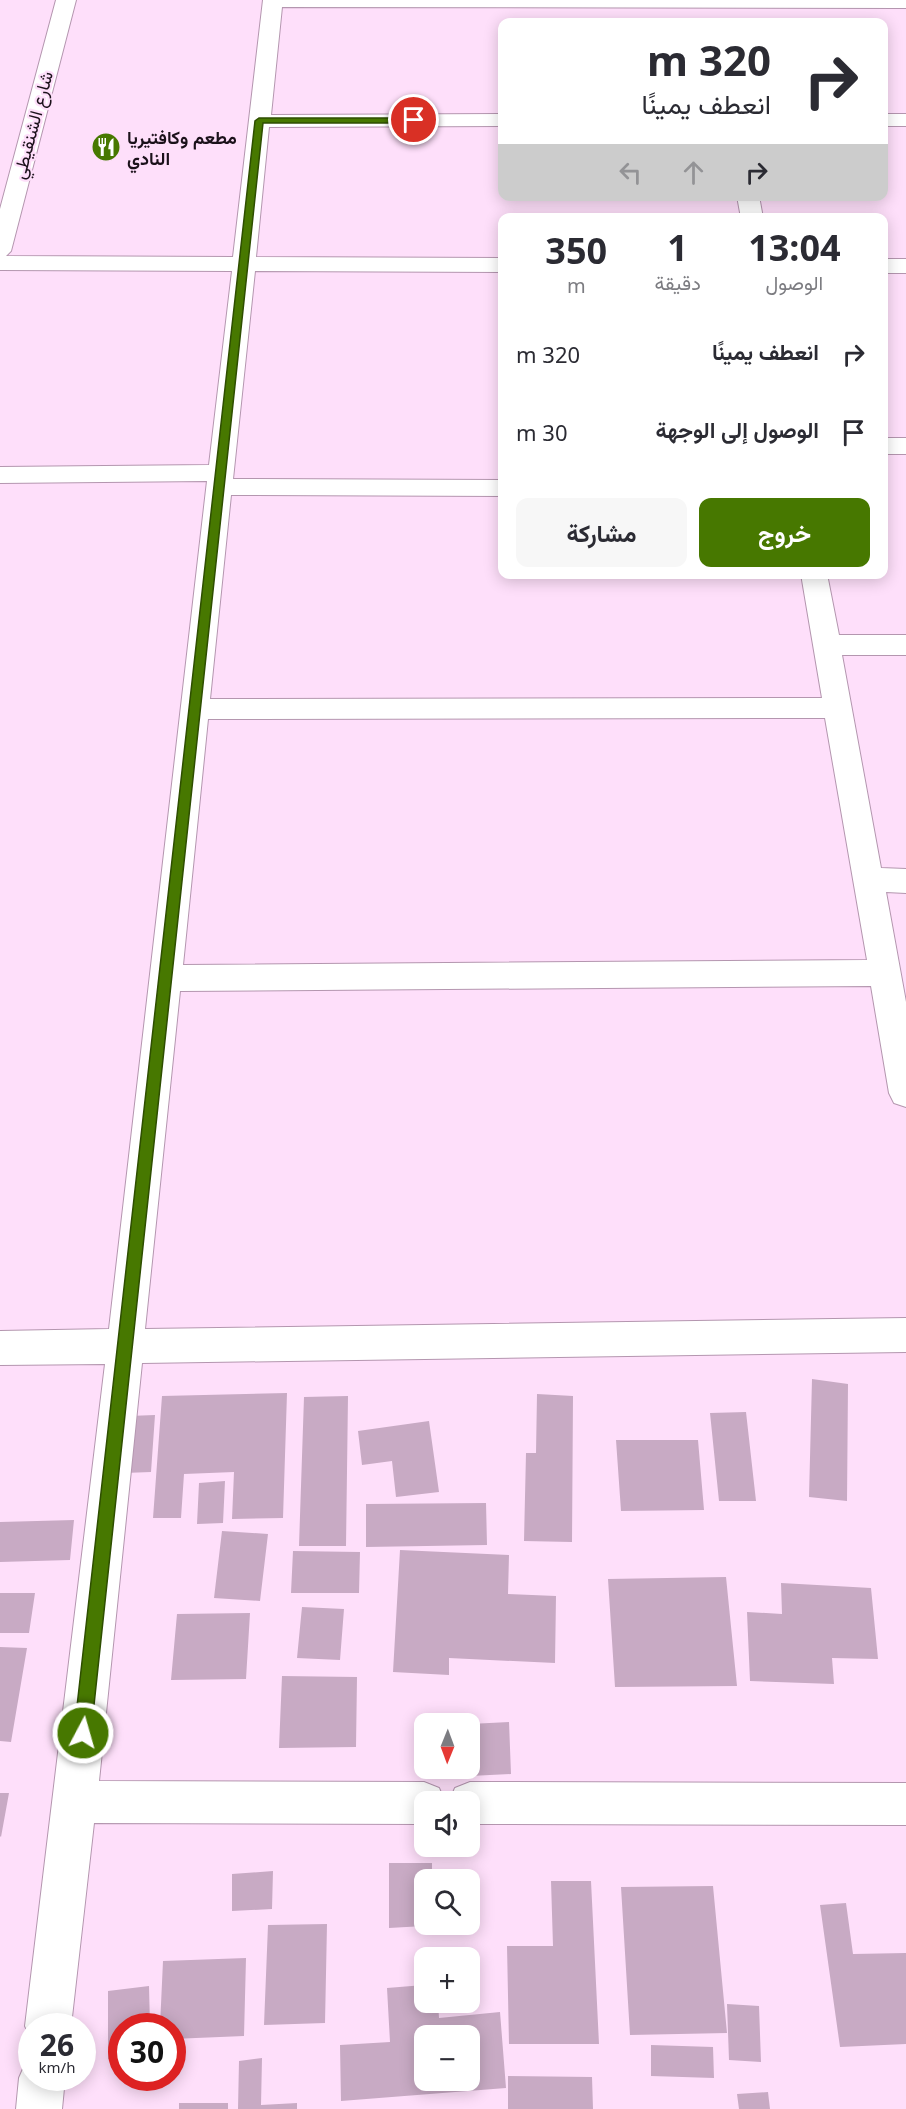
<!DOCTYPE html>
<html lang="ar">
<head>
<meta charset="utf-8">
<style>
	body { margin:0; font-family:"Noto Sans",Vazirmatn,sans-serif; background:#f7f7f7; color:#2b2b33; direction:rtl; height:100vh; display:flex; flex-direction:column; font-size:22px; white-space:nowrap }
	* { box-sizing:border-box; margin:0 }
	p { font-size:20px; color:#7c7c81 }
	.icon { flex:none; width:33px; height:33px; fill:none; stroke:currentColor; stroke-width:2; stroke-linecap:round; stroke-linejoin:round }
	.map { position:relative; flex:1; overflow:hidden; direction:ltr }
	.side { position:absolute; left:498px; top:213px; width:390px; height:366px; display:flex; flex-direction:column; background:#fff; border-radius:12px; box-shadow:0 3px 15px #0003; direction:rtl }
	.side>* { flex:none }
	.banner { position:absolute; left:498px; top:18px; width:390px; height:183px; border-radius:12px; box-shadow:0 3px 15px #0003; direction:rtl; background:#fff; color:#2b2b33; overflow:hidden }
	.needle { width:39px; rotate:181deg }
	.buttons { position:absolute; left:414px; top:1713px; display:grid; gap:12px }
	.buttons a { display:grid; place-items:center; width:66px; height:66px; border-radius:12px; background:#fff; box-shadow:0 3px 15px #0003; font-size:30px }
	.speed { position:absolute; left:18px; top:2013px; display:flex; gap:12px; font-size:30px; font-weight:700; text-align:center }
	.speed>* { display:grid; place-content:center; width:78px; height:78px; border-radius:50%; background:#fff; box-shadow:0 3px 15px #0003; line-height:1 }
	.speed small { font-size:15px; font-weight:400 }
	.speed .limit { border:9px solid #d22; background:#fff; color:#111 }
	.pin { position:absolute; display:grid; place-items:center; width:51px; height:51px; color:#fff; margin:-26px; border:3px solid #fff; border-radius:50%; box-shadow:0 2px 6px #0007 }
	.me { position:absolute; width:66px; margin:-33px; rotate:6deg; stroke-linejoin:round; filter:drop-shadow(0 0 4px #0008) }
	.turn { display:flex; align-items:center; gap:21px; height:126px; padding:0 18px; font-size:27px }
	.turn .icon { width:78px; height:78px; stroke-width:2.5 }
	.turn b { display:block; font-size:42px; line-height:51px }
	.lanes { display:flex; align-items:center; height:57px; padding:0 18px; background:#0003; justify-content:center; gap:30px; direction:ltr }
	.lanes .off { opacity:.35 }
	.eta { display:flex; justify-content:space-evenly; align-items:center; height:102px; text-align:center }
	.eta b { font-size:36px; font-weight:700; line-height:42px }
	.cta { display:flex; gap:12px; margin-top:auto; padding:12px 18px }
	.cta a { flex:1; height:69px; border-radius:12px; background:#477800; color:#fff; font-size:24px; font-weight:700; line-height:69px; text-align:center }
	.cta a+a { background:#f7f7f7; color:#2b2b33 }
	ul { padding:0; list-style:none }
	li { display:flex; align-items:center; gap:18px; height:78px; padding:0 18px }
	li div { flex:1 }
	li b { display:block; font-size:22px }
	li em { font-style:normal }
	.map>svg:first-child { display:block }
	.building { fill:#c8aac4; fill-rule:evenodd }
	.lines { fill:none; stroke-linecap:round; stroke-linejoin:round }
	.minor-casing { stroke:#b496af; stroke-width:2 }
	.minor { fill:#fff; fill-rule:evenodd }
	.route { fill:#477800; stroke:#2e4e00; stroke-width:1.5 }
	.labels { text-anchor:middle; dominant-baseline:central; stroke-width:4.5; stroke-linejoin:round; paint-order:stroke }
	.far-street-label { font-size:18px; fill:#1b111a; stroke:#fedffa }
	.far-poi-label { font-size:18px; font-weight:bold; fill:#1b111a; stroke:#fedffa; text-anchor:start }
</style>
</head>
<body>
<div class="map">
<svg width="906" height="2109" viewBox="0 0 906 2109">
	<rect width="100%" height="100%" fill="#fedffa"/>
	<path class="building" d="M812,1379L848,1384L847,1501L809,1497Z
		M287,1393L283,1518L232,1519L234,1472L184,1474L181,1518H153L162,1396Z
		M537,1394L573,1396L572,1542L524,1541L526,1453H536Z
		M348,1396L346,1546H299L304,1397Z
		M746,1412L756,1501H719L710,1413Z
		M155,1415L151,1472L124,1473L129,1416Z
		M429,1421L439,1492L396,1497L392,1461L362,1465L358,1431Z
		M616,1440H698L704,1510L621,1511Z
		M225,1481L223,1523L197,1524L199,1483Z
		M486,1503L487,1545L366,1547V1504Z
		M74,1520L70,1560L0,1562V1522Z
		M222,1531L268,1534L260,1601L214,1598Z
		M400,1550L509,1555L508,1594L556,1596L555,1663L449,1658V1675L393,1672Z
		M293,1551L360,1552L359,1593H291Z
		M726,1577L737,1686L615,1687L608,1579Z
		M781,1583L871,1588L878,1659L832,1658L834,1684L750,1681L747,1612L782,1614Z
		M0,1593H35L29,1633H0Z
		M302,1607L344,1609L340,1660L297,1658Z
		M250,1613L246,1679L171,1680L177,1614Z
		M0,1647L27,1648L11,1742L0,1741Z
		M282,1676L357,1677L356,1747L279,1748Z
		M509,1722L511,1774L470,1776V1724Z
		M0,1793H9L1,1837L0,1836Z
		M389,1863H432V1880H424V1926L389,1928Z
		M273,1871L272,1909L232,1911V1874Z
		M551,1881H591L599,2044H509L507,1946H553Z
		M713,1886L727,2033L630,2035L621,1887Z
		M846,1903L853,1954L906,1953V2044L840,2047L820,1905Z
		M327,1924L325,2023L264,2025L268,1925Z
		M246,1958L244,2036L172,2039V2026H160L163,1961Z
		M424,1985V2002H438L439,2018L500,2012L506,2088L341,2101L340,2045L390,2042L387,1988ZM424,2036H470V2080H424Z
		M149,1986L150,2026H122V2058L108,2059V1991Z
		M727,2004L759,2006L761,2062L729,2060Z
		M651,2045L713,2047L714,2078L651,2076Z
		M262,2058L261,2105L297,2103V2109H238L239,2061Z
		M508,2076L592,2077L593,2109H508Z
		M768,2092L770,2109H739L737,2094Z
		M179,2103H228V2109H179Z"/>
	<g class="lines">
		<g class="minor-casing">
			<path id="minor" d="M56,0H76L11,251L6,256L233,257L263,0H906V8L282,7L271,115L502,114V126L269,127L256,257L502,258V272L255,271L233,479L502,480V496L231,495L210,699L822,698L801,574H827L839,635H906V655H842L881,868L906,869V893L886,892L906,1002V1107L894,1103L889,1093L871,986L180,991L145,1329L906,1318V1352L142,1363L99,1781L424,1782L439,1788L445,1802H424V1824L94,1823L71,2026H32V2041L25,2026L105,1364L0,1365V1331L109,1329L207,481L0,483V467L209,465L232,271L0,270V209ZM825,718L867,960L183,965L208,719Z
				M884,114H906V126H884Z
				M737,196H759L763,218H741Z
				M884,259H906V273H884Z
				M884,438H906V454H884Z
				M470,1782L906,1783V1825L470,1824V1802H449L455,1788Z
				M32,2059V2078H65L62,2109H16L19,2078L26,2062Z"/>
		</g>
		<use href="#minor" class="minor"/>
	</g>
	<path class="route" d="M259,118H414L418,120L414,123H263L91,1733L89,1739L83,1742L77,1739L74,1733L255,121Z"/>
	<defs>
		<g id="restaurant-disc" transform="scale(1.5)"><circle r="9.5" fill="#477800" stroke="#fedffa"/><path d="M-5-6h1v4h1v-4h1v4h1v-4h1v5L-1.5 .5V6h-2V.5L-5-1ZM5-6V6H3V1.5H1.5Q1.5-4 5-6Z" fill="#fff"/></g>
	</defs>
	<g fill-rule="evenodd">
		<use href="#restaurant-disc" x="106" y="147"/>
	</g>
	<g class="labels">
		<g class="far-street-label">
			<text transform="translate(32 125) rotate(-75)">شارع الشنقيطي</text>
		</g>
		<g class="far-poi-label">
			<text x="127" y="137">مطعم وكافتيريا<tspan x="127" dy="21">النادي</tspan></text>
		</g>
	</g>
</svg>
<div class="buttons">
<a><svg class="needle" viewBox="-14 -14 28 28"><path d="M0-13l5 13h-10z" fill="#e53935"/><path d="M0 13l5-13h-10z" fill="#7c7c81"/></svg></a>
<a><svg class="icon" aria-label="sound" viewBox="0 0 24 24"><path d="M4 9h4l5-4v14l-5-4H4zM17 9q2 3 0 6"/></svg></a>
<a><svg class="icon" aria-label="search" viewBox="0 0 24 24"><circle cx="10" cy="10" r="6"/><path d="M15 15l6 6"/></svg></a>
<a>+</a>
<a>−</a>
</div>
<div class="speed"><div>26<small>km/h</small></div><div class="limit">30</div></div>
<div class="pin" style="left:414px;top:120px;background:#d93025"><svg class="icon" aria-label="arrive" viewBox="0 0 24 24"><path d="M6 21V4h12l-3 4 3 4H6"/></svg></div>
<svg class="me" style="left:83px;top:1733px" viewBox="-20 -20 40 40"><circle r="17" fill="#477800" stroke="#fff" stroke-width="3"/><path d="M0-11L8 9 0 5-8 9z" fill="#fff"/></svg>
<div class="banner">
<div class="turn"><svg class="icon" aria-label="right" viewBox="0 0 24 24"><path d="M7 20v-9h11M14 6l5 5-5 5"/></svg><div><b>320 m</b>انعطف يمينًا</div></div>
<div class="lanes"><svg class="icon off" aria-label="left" viewBox="0 0 24 24"><path d="M17 20v-9H6M10 6l-5 5 5 5"/></svg><svg class="icon off" aria-label="ahead" viewBox="0 0 24 24"><path d="M12 20V5M6 11l6-6 6 6"/></svg><svg class="icon" aria-label="right" viewBox="0 0 24 24"><path d="M7 20v-9h11M14 6l5 5-5 5"/></svg></div>
</div>
<section class="side">
<div class="eta">
<div><b>13:04</b><p>الوصول</p></div>
<div><b>1</b><p>دقيقة</p></div>
<div><b>350</b><p>m</p></div>
</div>
<ul>
<li><svg class="icon" aria-label="right" viewBox="0 0 24 24"><path d="M7 20v-9h11M14 6l5 5-5 5"/></svg><div><b>انعطف يمينًا</b></div><em>320 m</em></li>
<li><svg class="icon" aria-label="arrive" viewBox="0 0 24 24"><path d="M6 21V4h12l-3 4 3 4H6"/></svg><div><b>الوصول إلى الوجهة</b></div><em>30 m</em></li>
</ul>
<div class="cta"><a>خروج</a><a>مشاركة</a></div>
</section>
</div>
</body>
</html>
